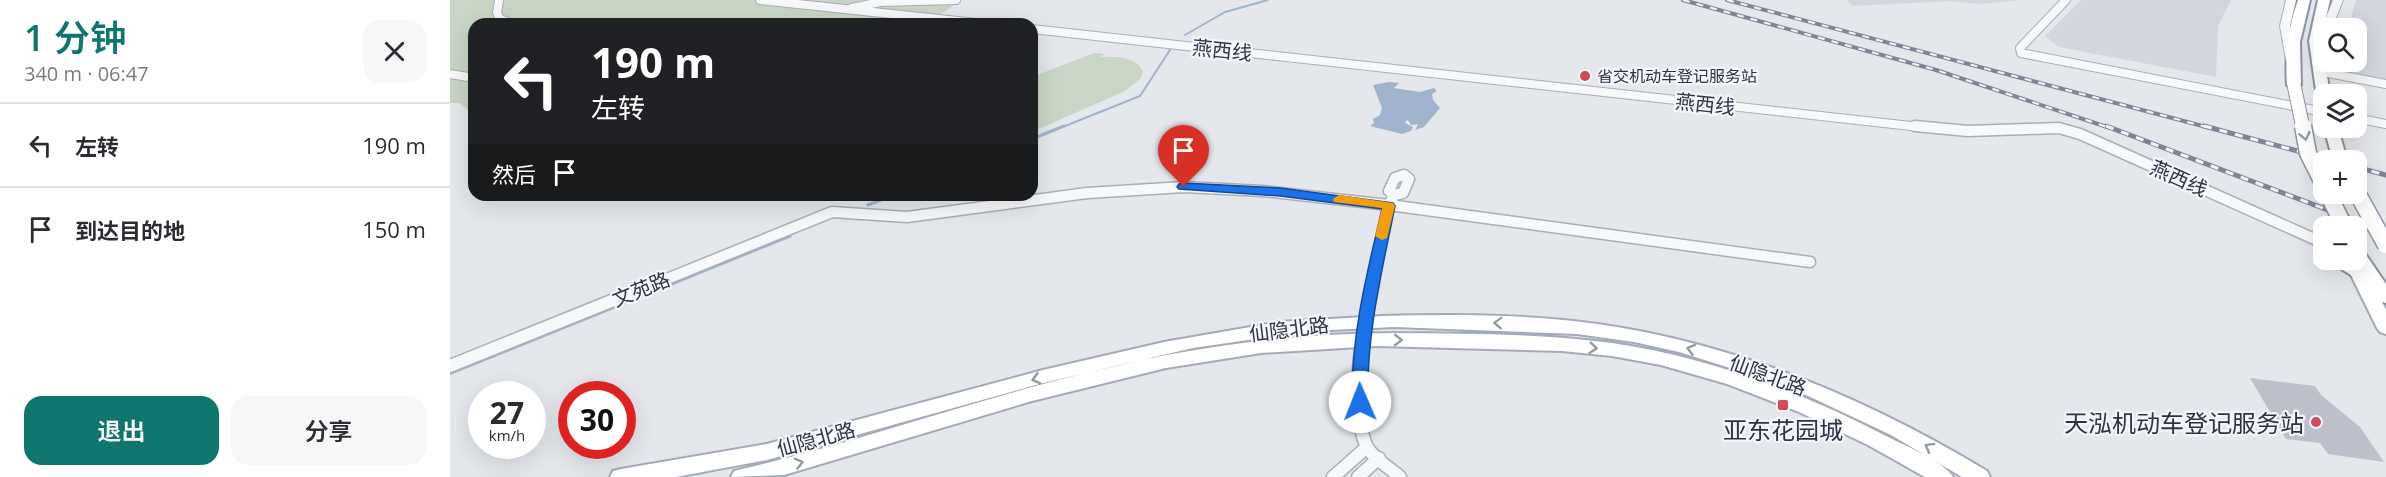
<!DOCTYPE html>
<html lang="zh">
<head>
<meta charset="utf-8">
<style>
	body { margin:0; font-family:"Open Sans","Noto Sans SC",sans-serif; background:#f7f7f7; color:#2b2b33; height:100vh; display:flex; flex-direction:column; font-size:22px; white-space:nowrap }
	* { box-sizing:border-box; margin:0 }
	p { font-size:20px; color:#7c7c81 }
	.icon { flex:none; width:33px; height:33px; fill:none; stroke:currentColor; stroke-width:2; stroke-linecap:round; stroke-linejoin:round }
	.map { position:relative; flex:1; overflow:hidden }
	.panel { display:flex; flex-direction:column; background:#fff; width:450px }
	.panel>* { flex:none }
	.hud { position:absolute; left:18px; top:18px; width:570px; height:183px; border-radius:18px; box-shadow:0 6px 24px #0002; background:#202124; color:#fff; overflow:hidden }
	.controls { position:absolute; left:1863px; top:18px; display:grid; gap:12px }
	.controls a { display:grid; place-items:center; width:54px; height:54px; border-radius:12px; background:#fff; box-shadow:0 6px 24px #0002; font-size:30px }
	.speed { position:absolute; left:18px; top:381px; display:flex; gap:12px; font-size:30px; font-weight:700; text-align:center }
	.speed>* { display:grid; place-content:center; width:78px; height:78px; border-radius:50%; background:#fff; box-shadow:0 6px 24px #0002; line-height:1 }
	.speed small { font-size:15px; font-weight:400 }
	.speed .limit { border:9px solid #d22; background:#fff; color:#111 }
	.pin { position:absolute; display:grid; place-items:center; width:51px; height:51px; color:#fff; margin:-62px -26px; border-radius:50% 50% 50% 0; rotate:-45deg; box-shadow:0 0 6px #0007 }
	.pin .icon { rotate:45deg }
	.me { position:absolute; width:66px; margin:-33px; rotate:359deg; stroke-linejoin:round; filter:drop-shadow(0 0 4px #0008) }
	.turn { display:flex; align-items:center; gap:21px; height:126px; padding:0 24px; font-size:27px }
	.turn .icon { width:78px; height:78px; stroke-width:2.5 }
	.turn b { display:block; font-size:42px; line-height:51px }
	.then { display:flex; align-items:center; height:57px; padding:0 24px; background:#0003; gap:12px; font-size:22px }
	.round { display:grid; place-items:center; flex:none; width:63px; height:63px; border-radius:18px; background:#f7f7f7 }
	.headline { display:flex; align-items:center; justify-content:space-between; height:102px; padding:0 24px }
	h1 { font-size:36px; font-weight:600; line-height:45px; color:#0f766e }
	.button { display:flex; gap:12px; margin-top:auto; padding:12px 24px }
	.button a { flex:1; height:69px; border-radius:18px; background:#0f766e; color:#fff; font-size:24px; font-weight:600; line-height:69px; text-align:center }
	.button a+a { background:#f7f7f7; color:#2b2b33 }
	ul { padding:0; list-style:none }
	li { display:flex; align-items:center; gap:18px; height:84px; padding:0 24px; border-top:2px solid #e1e1e2 }
	li div { flex:1 }
	li b { display:block; font-size:22px }
	li em { font-style:normal }
	main { display:flex; flex:1; min-height:0 }
	.map>svg:first-child { display:block }
	.built { fill:#d2d6de }
	.green { fill:#c9d6c5 }
	.water { fill:#9fb4cc }
	.lines { fill:none; stroke-linecap:round; stroke-linejoin:round }
	.stream-far2 { stroke:#9fb4cc; stroke-width:2 }
	.stream-far1 { stroke:#9fb4cc; stroke-width:3 }
	.stream { stroke:#9fb4cc; stroke-width:4 }
	.building { fill:#bbc0ca }
	.minor-far2-casing { stroke:#a9aeb7; stroke-width:10 }
	.minor-far1-casing { stroke:#a9aeb7; stroke-width:13 }
	.minor-casing { stroke:#a9aeb7; stroke-width:15 }
	.tertiary-casing { stroke:#a9aeb7; stroke-width:2 }
	.primary-casing { stroke:#a3abb8; stroke-width:4 }
	.trunk-casing { stroke:#8b94a3; stroke-width:4 }
	.minor-far2 { stroke:#f7f8fa; stroke-width:8 }
	.minor-far1 { stroke:#f7f8fa; stroke-width:10 }
	.minor { stroke:#f7f8fa; stroke-width:12 }
	.tertiary { fill:#f7f8fa; fill-rule:evenodd }
	.primary { fill:#fff; fill-rule:evenodd }
	.trunk { fill:#fff; fill-rule:evenodd }
	.rail-far1-casing { stroke:#7d8696; stroke-width:4 }
	.rail-casing { stroke:#7d8696; stroke-width:5 }
	.rail-far1 { stroke:#f4f6f9; stroke-width:2; stroke-dasharray:7; stroke-linecap:butt }
	.rail { stroke:#f4f6f9; stroke-width:3; stroke-dasharray:8; stroke-linecap:butt }
	.trunk-bridge-far1-casing { stroke:#8b94a3; stroke-width:15; stroke-linecap:butt }
	.trunk-bridge-casing { stroke:#8b94a3; stroke-width:19; stroke-linecap:butt }
	.trunk-bridge-far1 { stroke:#fff; stroke-width:13 }
	.trunk-bridge { stroke:#fff; stroke-width:16 }
	.oneway { stroke:#959aa2 }
	.route { fill:#1a73e8; stroke:#114b97; stroke-width:1.5 }
	.slow { fill:#f59e0b }
	.poi-dot { fill:#d1495b; stroke:#f4f6f9; stroke-width:2 }
	.labels { text-anchor:middle; dominant-baseline:central; stroke-width:4.5; stroke-linejoin:round; paint-order:stroke }
	.far-poi-label { font-size:16px; fill:#2b3445; stroke:#f4f6f9; text-anchor:start }
	.street-label { font-size:20px; fill:#2b3445; stroke:#f4f6f9 }
	.near-poi-label { font-size:24px; fill:#2b3445; stroke:#f4f6f9; text-anchor:end }
</style>
</head>
<body>
<main>
<section class="panel">
<div class="headline"><div><h1>1 分钟</h1><p>340 m · 06:47</p></div><a class="round"><svg class="icon" aria-label="close" viewBox="0 0 24 24"><path d="M6 6l12 12M18 6L6 18"/></svg></a></div>
<ul>
<li><svg class="icon" aria-label="left" viewBox="0 0 24 24"><path d="M17 20v-9H6M10 6l-5 5 5 5"/></svg><div><b>左转</b></div><em>190 m</em></li>
<li><svg class="icon" aria-label="arrive" viewBox="0 0 24 24"><path d="M6 21V4h12l-3 4 3 4H6"/></svg><div><b>到达目的地</b></div><em>150 m</em></li>
</ul>
<div class="button"><a>退出</a><a>分享</a></div>
</section>
<div class="map">
<svg width="1936" height="477" viewBox="0 0 1936 477">
	<rect width="100%" height="100%" fill="#e4e7ec"/>
	<path class="built" d="M1397,0H1572L1528,4L1501,1L1403,6Z
		M1631,0H1781L1768,26L1766,77L1609,47L1595,36Z
		M1906,0H1936V87L1893,76L1890,70V62H1906V28H1898Z"/>
	<path class="green" d="M0,0H511L477,24H24V114L9,103H0Z
		M644,53L655,54L650,57C665,56 685,56 693,71L691,78L675,91L582,132V77Z"/>
	<path class="water" d="M939,82L949,83L944,88L970,92L984,88L987,91L982,94L983,100L990,108L974,127L965,130L968,124L961,125L958,120L956,121L955,123L963,127L961,131L952,134L920,126L924,123L923,119L930,115L932,108L923,85Z"/>
	<g class="lines">
		<path class="stream-far2" d="M735,35L775,12L818,0
			M610,128L690,96L720,50"/>
		<path class="stream-far1" d="M582,139L614,126
			M418,205L444,195
			M219,285L340,236"/>
		<path class="stream" d="M0,373L223,283"/>
	</g>
	<path class="building" d="M1800,378L1865,386L1871,395L1910,427L1934,462L1878,454L1870,443L1836,439Z"/>
	<g class="lines">
		<g class="minor-far2-casing">
			<path id="minor-far2" d="M49,0L47,13L50,19L63,24
				M310,0L536,24
				M1616,0L1570,48L1571,53L1874,112
				M402,8L430,2L506,0
				M582,29L1479,128
				M1868,71L1936,84
				M0,74L24,78
				M1906,118L1936,124"/>
		</g>
		<g class="minor-far1-casing">
			<path id="minor-far1" d="M1465,126L1518,131L1609,128L1630,134L1871,242
				M954,175L959,179L953,193L944,195L939,191L945,178Z
				M944,195L939,205L1360,262
				M202,285L382,212L457,217L637,193L734,187L813,191L939,205L922,285"/>
		</g>
		<g class="minor-casing">
			<path id="minor" d="M923,283C914,327 898,402 916,445C921,457 940,468 950,477
				M0,366L206,283
				M883,477L917,447
				M908,477L929,458"/>
		</g>
		<g class="tertiary-casing">
			<path id="tertiary" d="M1836,0H1846L1840,26L1846,60L1841,63L1836,60L1830,26Z
				M1883,0H1893L1882,28L1874,30L1872,28Z
				M1874,36L1872,63L1867,66L1863,65L1862,63L1869,39Z"/>
		</g>
		<g class="primary-casing">
			<path id="primary" d="M1906,256L1915,257L1919,275L1936,310V334L1930,332L1927,328L1901,275V261L1906,260Z
				M931,316C1009,314 1090,314 1167,327C1299,349 1423,402 1537,471L1540,477H1512L1441,435L1356,395L1312,378L1229,352L1184,342L1127,334L945,327L859,331L743,348L593,383L317,460L226,477H160L163,471L171,469L317,444L593,370L714,342L829,322Z
				M944,333C1016,334 1090,333 1162,343C1257,357 1353,392 1438,437C1454,445 1495,462 1503,477H1475L1418,445L1349,412L1277,384L1211,365L1162,356L1112,351L926,346L811,353L716,368L582,401L334,475L281,477L284,471L292,469C403,443 510,405 620,377C726,349 834,333 944,333Z"/>
		</g>
		<g class="trunk-casing">
			<path id="trunk" d="M1848,0H1860L1850,42L1851,85L1844,89L1837,85C1835,55 1838,28 1848,0Z
				M1868,0H1880L1871,41L1880,94H1874V101L1867,97L1859,41Z
				M1874,128H1888L1897,160H1883Z
				M1865,238H1874V250L1868,249L1863,242Z
				M1906,248L1912,249L1936,284V303L1930,301L1920,287L1877,260H1896L1905,265L1902,260H1906Z"/>
		</g>
		<use href="#minor-far2" class="minor-far2"/>
		<use href="#minor-far1" class="minor-far1"/>
		<use href="#minor" class="minor"/>
		<use href="#tertiary" class="tertiary"/>
		<use href="#primary" class="primary"/>
		<use href="#trunk" class="trunk"/>
		<g class="rail-far1-casing">
			<path id="rail-far1" d="M1233,0L1486,70L1660,128
				M1277,0L1760,128"/>
		</g>
		<g class="rail-casing">
			<path id="rail" d="M1656,126L1936,232
				M1754,126L1881,160
				M1906,167L1936,175"/>
		</g>
		<use href="#rail-far1" class="rail-far1"/>
		<use href="#rail" class="rail"/>
		<g class="trunk-bridge-far1-casing">
			<path id="trunk-bridge-far1" d="M1844,85L1853,128"/>
		</g>
		<g class="trunk-bridge-casing">
			<path id="trunk-bridge" d="M1853,126L1858,153L1874,185
				M1906,191L1936,245
				M1878,194L1894,226"/>
		</g>
		<use href="#trunk-bridge-far1" class="trunk-bridge-far1"/>
		<use href="#trunk-bridge" class="trunk-bridge"/>
	</g>
	<defs><path id="oneway-chevron" d="M-2-3.5L2.5 0L-2 3.5" fill="none" stroke-width="1.6" stroke-linecap="round" stroke-linejoin="round" transform="scale(1.5)"/></defs>
	<g class="oneway">
		<use href="#oneway-chevron" transform="translate(1855 136) rotate(78)"/>
		<use href="#oneway-chevron" transform="translate(1048 323) rotate(-178)"/>
		<use href="#oneway-chevron" transform="translate(948 340) rotate(1)"/>
		<use href="#oneway-chevron" transform="translate(1143 348) rotate(6)"/>
		<use href="#oneway-chevron" transform="translate(1241 349) rotate(-165)"/>
		<use href="#oneway-chevron" transform="translate(586 379) rotate(165)"/>
		<use href="#oneway-chevron" transform="translate(1479 447) rotate(-151)"/>
		<use href="#oneway-chevron" transform="translate(349 463) rotate(-14)"/>
	</g>
	<path class="route" d="M734,183L830,188L943,203L945,206C932,271 916,334 918,402L916,406H904L902,402C901,335 917,273 932,209L830,196L729,189L727,187L729,184Z"/>
	<path class="slow" d="M889,195L943,203L945,206L937,238L932,240L925,236L932,208L884,202L883,199Z"/>
	<g class="poi-dot">
		<circle cx="1135" cy="76" r="6"/>
		<rect x="1327" y="399" width="12" height="12" rx="3"/>
		<circle cx="1866" cy="422" r="6"/>
	</g>
	<g class="labels">
		<g class="far-poi-label">
			<text x="1147" y="76">省交机动车登记服务站</text>
		</g>
		<g class="street-label">
			<text transform="translate(772 50) rotate(6)">燕西线</text>
			<text transform="translate(1255 104) rotate(6)">燕西线</text>
			<text transform="translate(1729 178) rotate(24)">燕西线</text>
			<text transform="translate(191 289) rotate(-22)">文苑路</text>
			<text transform="translate(839 329) rotate(-7)">仙隐北路</text>
			<text transform="translate(1318 375) rotate(20)">仙隐北路</text>
			<text transform="translate(366 439) rotate(-15)">仙隐北路</text>
		</g>
		<g class="near-poi-label">
			<text x="1854" y="422">天泓机动车登记服务站</text>
			<text x="1333" y="429" text-anchor="middle">亚东花园城</text>
		</g>
	</g>
</svg>
<div class="controls">
<a><svg class="icon" aria-label="search" viewBox="0 0 24 24"><circle cx="10" cy="10" r="6"/><path d="M15 15l6 6"/></svg></a>
<a><svg class="icon" aria-label="layers" viewBox="0 0 24 24"><path d="M12 4l9 5-9 5-9-5zM3 14l9 5 9-5"/></svg></a>
<a>+</a>
<a>−</a>
</div>
<div class="speed"><div>27<small>km/h</small></div><div class="limit">30</div></div>
<div class="pin" style="left:734px;top:187px;background:#d93025"><svg class="icon" aria-label="arrive" viewBox="0 0 24 24"><path d="M6 21V4h12l-3 4 3 4H6"/></svg></div>
<svg class="me" style="left:910px;top:402px" viewBox="-20 -20 40 40"><circle r="19" fill="#fff"/><path d="M0-13L10 11 0 6-10 11z" fill="#1a73e8"/></svg>
<div class="hud">
<div class="turn"><svg class="icon" aria-label="left" viewBox="0 0 24 24"><path d="M17 20v-9H6M10 6l-5 5 5 5"/></svg><div><b>190 m</b>左转</div></div>
<div class="then">然后<svg class="icon" aria-label="arrive" viewBox="0 0 24 24"><path d="M6 21V4h12l-3 4 3 4H6"/></svg></div>
</div>
</div>
</main>
</body>
</html>
